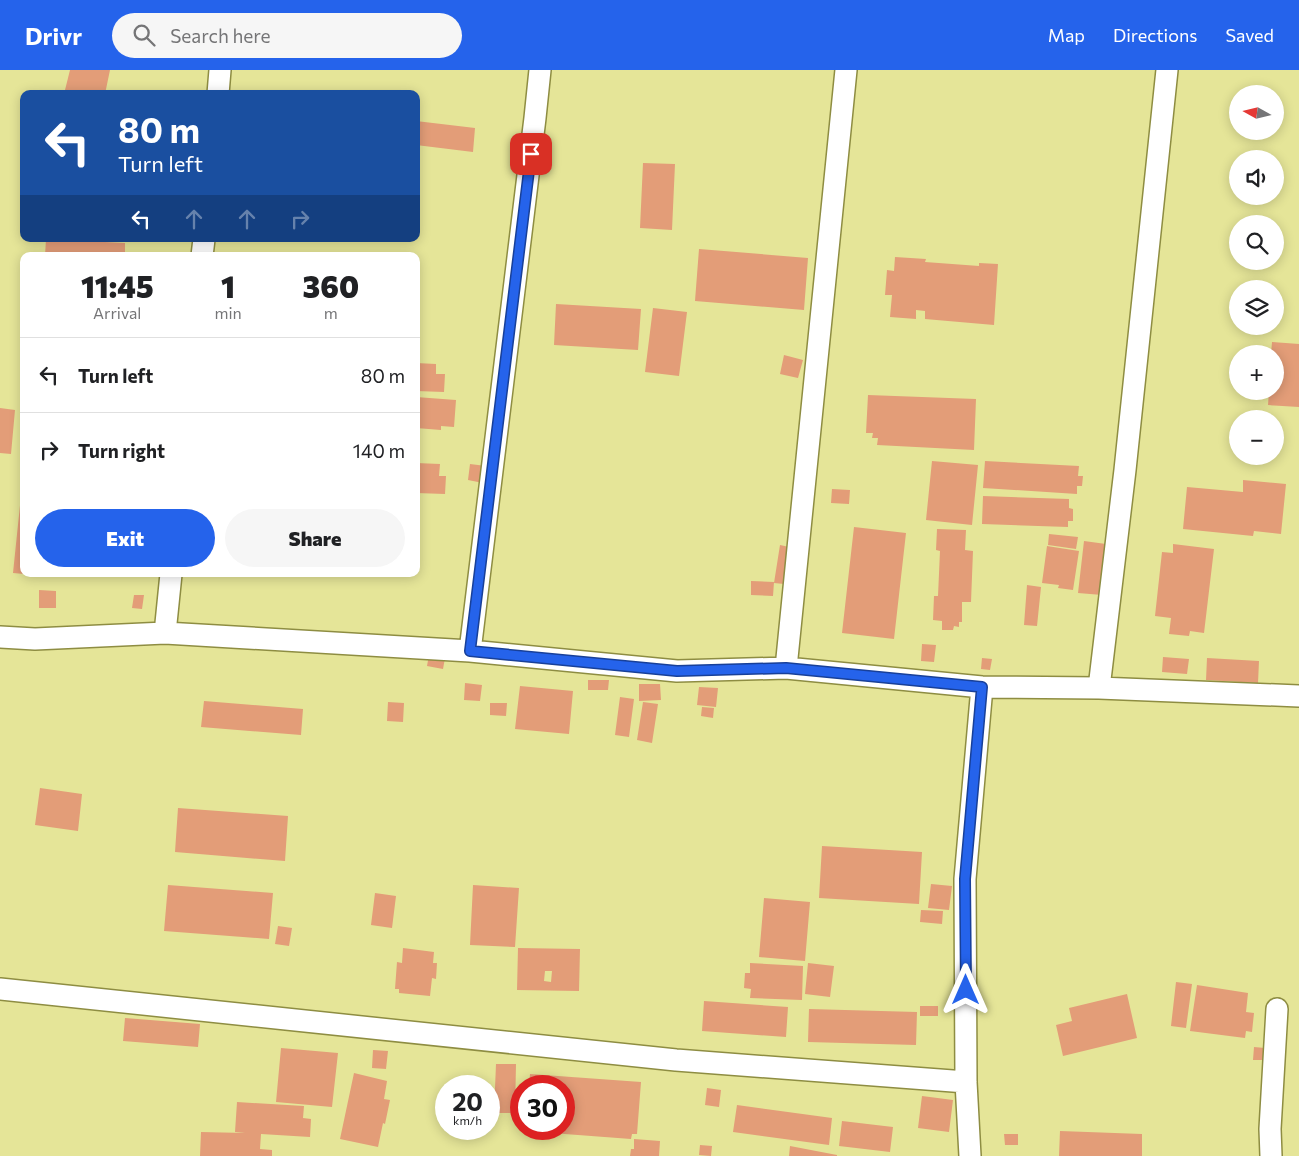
<!DOCTYPE html>
<html lang="en">
<head>
<meta charset="utf-8">
<style>
	body { margin:0; font-family:Commissioner,sans-serif; background:#f6f6f6; color:#202124; height:100vh; display:flex; flex-direction:column; font-size:19px; white-space:nowrap }
	* { box-sizing:border-box; margin:0 }
	p { font-size:16px; color:#757577 }
	.icon { flex:none; width:28px; height:28px; fill:none; stroke:currentColor; stroke-width:2; stroke-linecap:round; stroke-linejoin:round }
	.map { position:relative; flex:1; overflow:hidden }
	.panel { position:absolute; left:20px; top:182px; width:400px; height:325px; display:flex; flex-direction:column; background:#fff; border-radius:10px; box-shadow:0 2px 12px #0003 }
	.panel>* { flex:none }
	.hud { position:absolute; left:20px; top:20px; width:400px; height:152px; border-radius:10px; box-shadow:0 2px 12px #0003; background:#1a4fa0; color:#fff; overflow:hidden }
	.needle { width:32px; rotate:278deg }
	.fabs { position:absolute; left:1229px; top:15px; display:grid; gap:10px }
	.fabs a { display:grid; place-items:center; width:55px; height:55px; border-radius:50%; background:#fff; box-shadow:0 2px 12px #0003; font-size:25px }
	.speed { position:absolute; left:435px; top:1005px; display:flex; gap:10px; font-size:25px; font-weight:700; text-align:center }
	.speed>* { display:grid; place-content:center; width:65px; height:65px; border-radius:50%; background:#fff; box-shadow:0 2px 12px #0003; line-height:1 }
	.speed small { font-size:12px; font-weight:400 }
	.speed .limit { border:8px solid #d22; background:#fff; color:#111 }
	.pin { position:absolute; display:grid; place-items:center; width:42px; height:42px; color:#fff; margin:-21px; border-radius:10px; box-shadow:0 2px 8px #0006 }
	.me { position:absolute; width:55px; margin:-28px; rotate:0deg; stroke-linejoin:round; filter:drop-shadow(0 0 4px #0008) }
	.turn { display:flex; align-items:center; gap:18px; height:105px; padding:0 15px; font-size:22px }
	.turn .icon { width:65px; height:65px; stroke-width:2.5 }
	.turn b { display:block; font-size:35px; line-height:42px }
	.lanes { display:flex; align-items:center; height:48px; padding:0 15px; background:#0003; justify-content:center; gap:25px; direction:ltr }
	.lanes .off { opacity:.35 }
	.eta { display:flex; justify-content:space-evenly; align-items:center; height:85px; text-align:center }
	.eta b { font-size:30px; font-weight:800; line-height:35px }
	.button { display:flex; gap:10px; margin-top:auto; padding:10px 15px }
	.button a { flex:1; height:58px; border-radius:30px; background:#2563eb; color:#fff; font-size:20px; font-weight:800; line-height:58px; text-align:center }
	.button a+a { background:#f6f6f6; color:#202124 }
	ul { padding:0; list-style:none }
	li { display:flex; align-items:center; gap:15px; height:75px; padding:0 15px; border-top:1px solid #e0e0e0 }
	li div { flex:1 }
	li b { display:block; font-size:19px }
	li em { font-style:normal }
	header { display:flex; align-items:center; gap:30px; box-sizing:border-box; height:70px; padding:0 25px; background:#2563eb; color:#fff }
	header strong { font-size:24px }
	nav { display:flex; gap:28px; margin-inline-start:auto; font-size:18px }
	.search { width:350px; height:45px; background:#f6f6f6; display:flex; align-items:center; gap:12px; box-sizing:border-box; padding:0 18px; border-radius:28px; color:#757577; font-size:19px }
	.map>svg:first-child { display:block }
	.building { fill:#e39d78; fill-rule:evenodd }
	.lines { fill:none; stroke-linecap:round; stroke-linejoin:round }
	.street-casing { stroke:#8e8d42; stroke-width:24 }
	.street { stroke:#fff; stroke-width:21 }
	.route-casing { stroke:#184099; stroke-width:12 }
	.route { stroke:#2563eb; stroke-width:9 }
</style>
</head>
<body>
<header>
<strong>Drivr</strong>
<div class="search"><svg class="icon" aria-label="search" viewBox="0 0 24 24"><circle cx="10" cy="10" r="6"/><path d="M15 15l6 6"/></svg>Search here</div>
<nav><a>Map</a><a>Directions</a><a>Saved</a></nav>
</header>
<div class="map">
<svg width="1299" height="1086" viewBox="0 0 1299 1086">
	<rect width="100%" height="100%" fill="#e5e598"/>
	<path class="building" d="M70,0H110L105,24H64Z
		M416,51L475,58L473,82L416,75Z
		M643,93L675,94L672,160L640,158Z
		M46,169L125,173V186H45Z
		M699,179L808,188L804,240L695,231Z
		M895,187L926,189L925,192L979,196V193L998,194L994,255L925,249V241L916,240V249L890,247L892,225H885L887,200L894,201Z
		M556,234L641,239L638,280L554,275Z
		M653,238L687,242L679,306L645,302Z
		M1272,272L1299,274V337L1268,335L1269,321H1275V284H1271Z
		M784,285L803,290L798,308L780,304Z
		M416,293L436,294V304H445L444,322L416,321Z
		M868,325L976,329L974,380L877,375L878,368H872L873,363H866Z
		M416,327L456,330L454,357L441,356V360L416,358Z
		M0,338L15,340L11,384L0,383Z
		M932,391L978,395L972,455L926,450Z
		M985,391L1079,396L1078,406H1083L1082,416H1077V424L983,418Z
		M416,393L440,394L439,406H446L445,424L416,423Z
		M470,394L486,396L483,413L468,410Z
		M1243,410L1286,414L1281,464L1254,461L1253,466L1183,459L1187,417L1243,422Z
		M22,416H24V504L13,503Z
		M832,419L850,420L849,434L831,433Z
		M983,426L1069,429V438L1073,439V451H1068V457L982,454Z
		M854,457L906,463L894,569L842,563Z
		M937,459L966,460L965,480L973,481L971,532H962V552H959V557L954,556L953,560H942V551L933,550L934,526H938L940,481L936,480Z
		M1049,464L1078,467L1076,479L1048,475Z
		M1084,471L1106,474L1102,525L1078,523Z
		M1173,474L1214,479L1204,563L1190,561L1189,566L1169,564L1171,548L1155,546L1162,482L1173,483Z
		M780,475L789,477L784,514L774,513Z
		M1047,476L1079,481L1073,520L1058,518L1059,515L1042,513Z
		M751,511L774,512L773,526L751,525Z
		M1027,515L1041,517L1037,556L1024,555Z
		M39,520L56,521V538H39Z
		M134,525H144L142,539L132,538Z
		M922,574L936,575L934,592L921,591Z
		M429,585L445,588L443,599L427,596Z
		M1163,587L1189,589L1187,604L1162,602Z
		M982,588L992,589L990,600L981,599Z
		M1207,588L1259,591L1258,613L1206,610Z
		M588,610H609L608,620H588Z
		M465,613L482,615L480,631L464,630Z
		M639,614H660L661,630L639,631Z
		M520,616L573,621L569,664L515,659Z
		M699,617L718,618L716,637L697,635Z
		M620,627L634,629L629,667L615,665Z
		M204,631L303,639L301,665L201,657Z
		M388,632L404,633L403,652L387,651Z
		M643,632L658,634L652,673L637,670Z
		M490,633H507L506,646L490,645Z
		M702,637L714,638L713,648L701,646Z
		M40,718L82,724L78,761L35,755Z
		M178,738L288,746L285,791L175,782Z
		M822,776L922,782L919,834L819,828Z
		M931,814L952,816L949,840L928,838Z
		M168,815L273,823L269,869L164,861Z
		M473,815L519,818L515,877L470,875Z
		M375,823L396,826L392,858L371,855Z
		M764,828L810,832L805,891L759,887Z
		M921,840L943,841L942,854L920,852Z
		M278,856L292,858L289,876L275,874Z
		M403,878L434,882L433,893H437L436,909L432,908L430,926L399,923V919H395L397,892L402,893Z
		M518,878L580,879L579,921L517,920ZM545,901H552L551,912L544,911Z
		M750,893L803,896L802,930L750,928L751,919L744,918L745,903H750Z
		M808,893L834,896L830,927L805,924Z
		M1176,912L1192,914L1186,958L1171,956Z
		M1197,915L1248,923L1246,942L1254,943L1252,962L1246,961L1245,968L1190,961Z
		M1127,924L1137,968L1063,986L1056,955L1072,951L1069,938Z
		M704,931L788,937L786,967L702,961Z
		M920,936H938V946H920Z
		M809,939L917,942L916,975L808,972Z
		M125,948L200,954L198,977L123,971Z
		M1254,977L1265,978L1264,990H1253Z
		M281,978L338,983L332,1037L276,1032Z
		M373,980L388,981L386,999L372,998Z
		M496,994H516L515,1043H494Z
		M354,1003L387,1011L384,1029L390,1030L385,1054L383,1053L378,1077L340,1069Z
		M530,1004L641,1012L637,1064H632L631,1069L525,1061L526,1059H564V1016H529Z
		M707,1018L721,1020L719,1037L705,1035Z
		M922,1026L953,1030L949,1062L918,1058Z
		M237,1032L304,1036L303,1048L311,1049L310,1067L261,1064L260,1079L272,1080V1086H200L201,1062L245,1063L235,1062Z
		M737,1035L832,1048L829,1075L733,1062Z
		M842,1051L893,1057L890,1082L839,1076Z
		M1060,1061L1142,1064V1086H1059Z
		M1004,1064H1018V1075H1005Z
		M634,1069L660,1071L659,1086H630L631,1079H634Z
		M700,1075L712,1076L711,1086L699,1085Z
		M790,1076L837,1085V1086H789Z"/>
	<g class="lines">
		<g class="street-casing">
			<path id="street" d="M218,24L220,0
				M202,186L204,169
				M165,563L470,581L677,601L786,598L982,617L1099,618L1299,626
				M0,567L35,569L165,563L171,504
				M470,581L535,48L540,0
				M786,598L846,0
				M1099,618L1125,400L1167,0
				M0,919L676,990L966,1012
				M970,1086L966,1012L965,809L982,617
				M1271,1086L1270,1059L1277,939"/>
		</g>
		<use href="#street" class="street"/>
	</g>
	<g class="lines">
		<g class="route-casing">
			<path id="route" d="M531,84L470,581L677,601L786,598L982,617L965,809L966,920"/>
		</g>
		<use href="#route" class="route"/>
	</g>
</svg>
<div class="fabs">
<a><svg class="needle" viewBox="-14 -14 28 28"><path d="M0-13l5 13h-10z" fill="#e53935"/><path d="M0 13l5-13h-10z" fill="#757577"/></svg></a>
<a><svg class="icon" aria-label="sound" viewBox="0 0 24 24"><path d="M4 9h4l5-4v14l-5-4H4zM17 9q2 3 0 6"/></svg></a>
<a><svg class="icon" aria-label="search" viewBox="0 0 24 24"><circle cx="10" cy="10" r="6"/><path d="M15 15l6 6"/></svg></a>
<a><svg class="icon" aria-label="layers" viewBox="0 0 24 24"><path d="M12 4l9 5-9 5-9-5zM3 14l9 5 9-5"/></svg></a>
<a>+</a>
<a>−</a>
</div>
<div class="speed"><div>20<small>km/h</small></div><div class="limit">30</div></div>
<div class="pin" style="left:531px;top:84px;background:#d93025"><svg class="icon" aria-label="arrive" viewBox="0 0 24 24"><path d="M6 21V4h12l-3 4 3 4H6"/></svg></div>
<svg class="me" style="left:966px;top:920px" viewBox="-20 -20 40 40"><path d="M0-17L14 15 0 8-14 15z" fill="#2563eb" stroke="#fff" stroke-width="4"/></svg>
<div class="hud">
<div class="turn"><svg class="icon" aria-label="left" viewBox="0 0 24 24"><path d="M17 20v-9H6M10 6l-5 5 5 5"/></svg><div><b>80 m</b>Turn left</div></div>
<div class="lanes"><svg class="icon" aria-label="left" viewBox="0 0 24 24"><path d="M17 20v-9H6M10 6l-5 5 5 5"/></svg><svg class="icon off" aria-label="ahead" viewBox="0 0 24 24"><path d="M12 20V5M6 11l6-6 6 6"/></svg><svg class="icon off" aria-label="ahead" viewBox="0 0 24 24"><path d="M12 20V5M6 11l6-6 6 6"/></svg><svg class="icon off" aria-label="right" viewBox="0 0 24 24"><path d="M7 20v-9h11M14 6l5 5-5 5"/></svg></div>
</div>
<section class="panel">
<div class="eta">
<div><b>11:45</b><p>Arrival</p></div>
<div><b>1</b><p>min</p></div>
<div><b>360</b><p>m</p></div>
</div>
<ul>
<li><svg class="icon" aria-label="left" viewBox="0 0 24 24"><path d="M17 20v-9H6M10 6l-5 5 5 5"/></svg><div><b>Turn left</b></div><em>80 m</em></li>
<li><svg class="icon" aria-label="right" viewBox="0 0 24 24"><path d="M7 20v-9h11M14 6l5 5-5 5"/></svg><div><b>Turn right</b></div><em>140 m</em></li>
</ul>
<div class="button"><a>Exit</a><a>Share</a></div>
</section>
</div>
</body>
</html>
